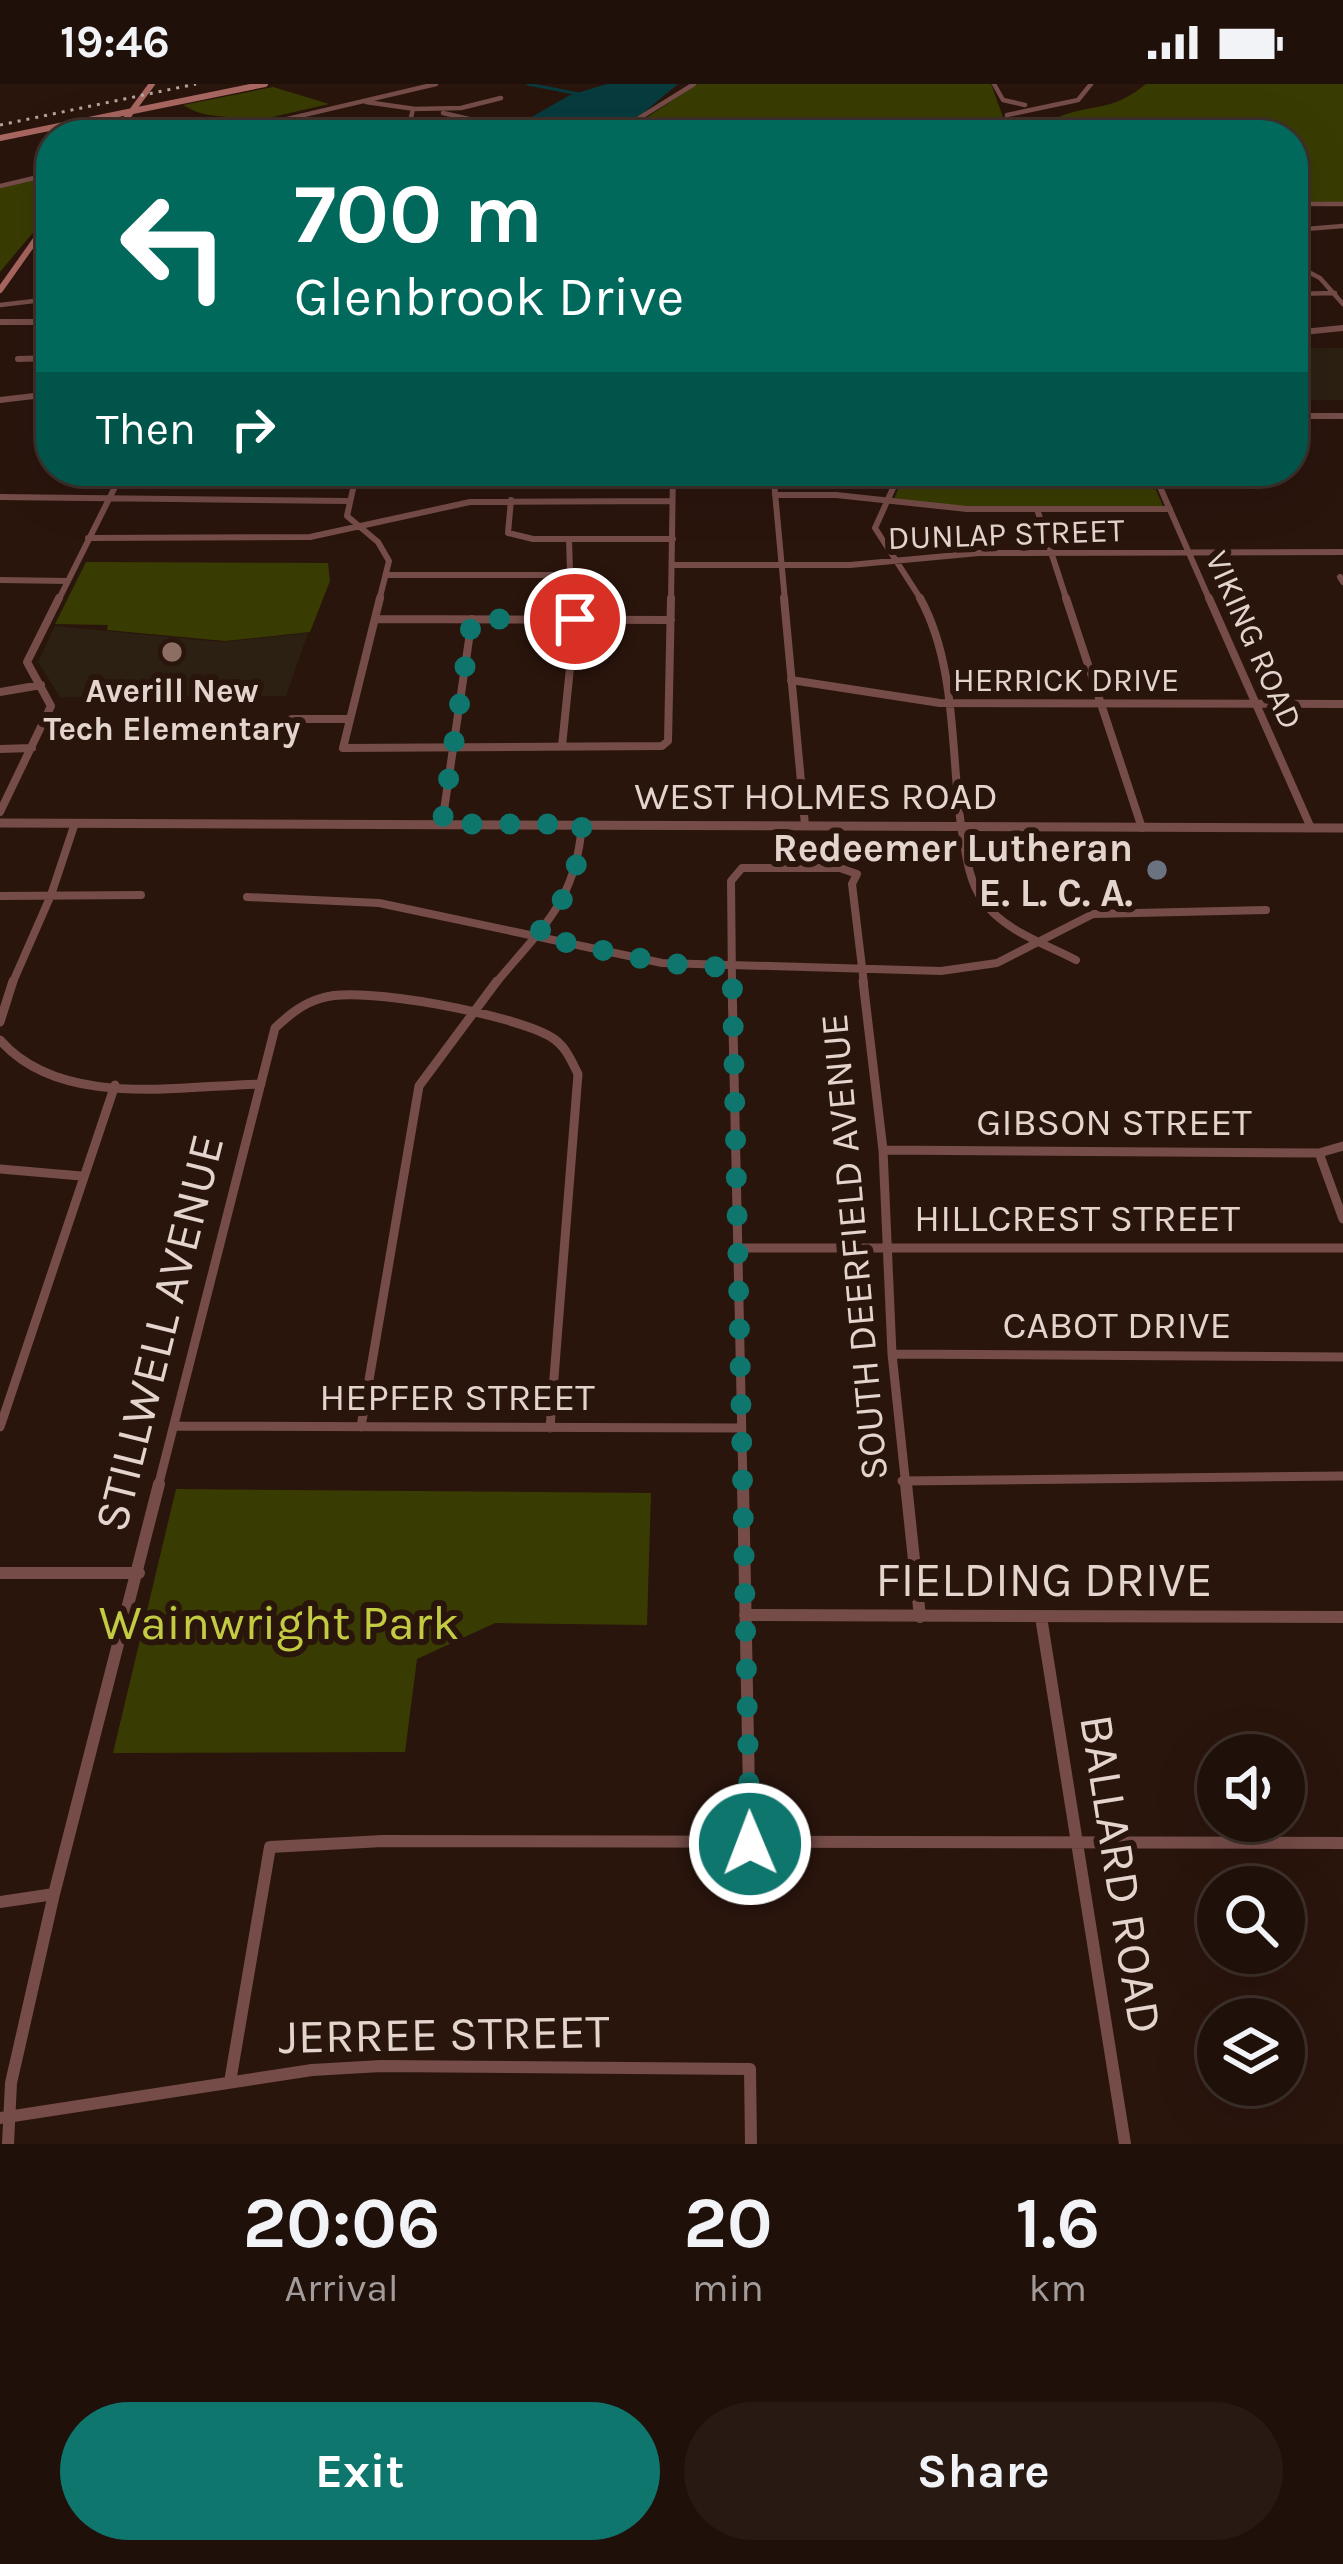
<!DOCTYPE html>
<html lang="en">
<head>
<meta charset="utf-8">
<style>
	body { margin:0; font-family:Karla,sans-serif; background:#281913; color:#f1f3f6; height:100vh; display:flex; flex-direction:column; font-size:45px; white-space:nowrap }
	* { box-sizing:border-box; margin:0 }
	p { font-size:39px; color:#a29d9c }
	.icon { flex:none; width:66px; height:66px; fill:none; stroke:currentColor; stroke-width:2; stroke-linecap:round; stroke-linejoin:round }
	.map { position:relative; height:2060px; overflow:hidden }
	.details { display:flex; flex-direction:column; background:#20100a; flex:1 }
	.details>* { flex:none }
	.top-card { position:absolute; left:36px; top:36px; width:1272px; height:366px; border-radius:48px; box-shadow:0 12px 48px #0002,0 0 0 3px #3d302b; background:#00695c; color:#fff; overflow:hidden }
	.controls { position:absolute; left:1197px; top:1650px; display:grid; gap:24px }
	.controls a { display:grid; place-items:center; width:108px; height:108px; border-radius:50%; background:#20100a; box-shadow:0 12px 48px #0002,0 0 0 3px #3d302b; font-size:60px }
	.pin { position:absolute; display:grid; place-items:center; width:102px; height:102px; color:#fff; margin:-51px; border:6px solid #fff; border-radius:50%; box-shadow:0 3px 12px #0007 }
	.me { position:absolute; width:132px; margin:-66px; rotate:359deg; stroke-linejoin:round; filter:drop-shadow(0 0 9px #0008) }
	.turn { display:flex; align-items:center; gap:42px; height:252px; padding:0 60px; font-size:54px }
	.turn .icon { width:156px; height:156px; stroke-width:2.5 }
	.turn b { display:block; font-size:84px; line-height:102px }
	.then { display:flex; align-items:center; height:114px; padding:0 60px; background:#0003; gap:24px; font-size:45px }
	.eta { display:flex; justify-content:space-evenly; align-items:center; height:204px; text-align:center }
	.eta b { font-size:72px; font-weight:700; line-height:84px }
	.cta { display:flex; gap:24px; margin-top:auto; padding:24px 60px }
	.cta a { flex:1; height:138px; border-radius:72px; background:#0f766e; color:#fff; font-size:48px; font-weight:700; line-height:138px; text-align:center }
	.cta a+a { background:#281913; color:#f1f3f6 }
	.status { display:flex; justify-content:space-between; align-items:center; height:84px; padding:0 60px; background:#20100a; direction:ltr }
	.status svg { height:33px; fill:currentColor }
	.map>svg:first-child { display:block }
	.education { fill:#2b2012 }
	.green { fill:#393c02 }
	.water { fill:#073b3e }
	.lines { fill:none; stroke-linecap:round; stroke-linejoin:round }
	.stream { stroke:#073b3e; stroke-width:3 }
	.minor-far4 { stroke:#754c48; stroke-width:4.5 }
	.minor-far3 { stroke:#754c48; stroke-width:6 }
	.minor-far2 { stroke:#754c48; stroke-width:8 }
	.minor-far1 { stroke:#754c48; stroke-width:9 }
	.minor { stroke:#754c48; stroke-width:12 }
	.tertiary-far1 { stroke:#754c48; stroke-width:4.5 }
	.tertiary { stroke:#754c48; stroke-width:9 }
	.secondary { stroke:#a86660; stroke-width:6 }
	.rail { stroke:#b5a49e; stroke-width:3; stroke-dasharray:3 6; stroke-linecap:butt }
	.route { stroke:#0f766e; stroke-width:21; stroke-dasharray:0 37.8 }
	.education-dot { fill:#8d6e63; stroke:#2a150d; stroke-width:4.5 }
	.worship-dot { fill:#6b7280; stroke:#2a150d; stroke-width:4.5 }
	.labels { text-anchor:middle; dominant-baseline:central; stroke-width:12; stroke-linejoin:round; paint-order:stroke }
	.far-street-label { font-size:33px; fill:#e3d4ce; stroke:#2a150d }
	.far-poi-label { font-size:33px; font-weight:bold; fill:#e3d4ce; stroke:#2a150d }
	.street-label { font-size:39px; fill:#e3d4ce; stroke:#2a150d }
	.poi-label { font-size:39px; font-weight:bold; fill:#e3d4ce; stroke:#2a150d; text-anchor:end }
	.near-street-label { font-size:48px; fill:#e3d4ce; stroke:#2a150d }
	.near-park-label { font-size:48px; fill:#c2cb41; stroke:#2a150d }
</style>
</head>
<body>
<div class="status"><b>19:46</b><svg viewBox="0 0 49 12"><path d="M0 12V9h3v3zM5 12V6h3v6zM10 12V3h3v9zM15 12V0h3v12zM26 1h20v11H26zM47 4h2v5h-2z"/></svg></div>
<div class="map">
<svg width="1343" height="2060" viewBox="0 0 1343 2060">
	<rect width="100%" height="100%" fill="#2a150d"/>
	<path class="education" d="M1293,264H1343V316H1293Z
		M55,542L221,558L308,549L286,612L60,613L38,578Z"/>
	<path class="green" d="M697,0H991L1003,33L646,34Z
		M1146,0H1343V121L1293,120V51L1013,48C1031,44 1045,38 1061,32C1097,19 1111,28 1146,0Z
		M273,3L329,20L246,39C223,27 211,38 183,21Z
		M51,92V127L0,188V104Z
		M896,387H1148L1163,422H958L894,415L899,403Z
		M86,478L328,479L330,497L310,548L225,557L107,546L108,541L55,540Z
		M176,1405L651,1409L647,1541L495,1539L417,1575L405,1668L113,1669Z"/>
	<path class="water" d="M607,0H678L642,30L597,51H478L528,35L570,11Z"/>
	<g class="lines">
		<path class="stream" d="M528,0L579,10"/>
		<path class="minor-far4" d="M994,0L1003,16L1025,21
			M366,18L415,25
			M443,29L482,38
			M219,51L436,0
			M350,51L410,38L413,25L461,24L501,14
			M612,51L694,0
			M687,51L732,44L990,46L1008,40L1007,31L1078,16L1091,0
			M1293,146L1343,142
			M1293,158L1297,167L1293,174
			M1293,180L1320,194L1343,220
			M1293,210L1335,209"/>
		<path class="minor-far3" d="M0,238H51
			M1293,249L1343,244
			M18,275L51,274
			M0,316L51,310
			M1293,332H1343
			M357,387L347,432L378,458L389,477L379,517
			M773,387L785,517
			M892,387L894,402L875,444L922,517
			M1153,387L1210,517
			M775,411H836L967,425H1170
			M0,413L348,417
			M511,416L508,449L533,455H673
			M1037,425L1067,517
			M88,454L310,453L470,418L671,417
			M672,481H850L979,469L1343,468
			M387,491H565L570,487L569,455
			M1340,493L1343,498
			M0,496L67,497
			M58,517L123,387
			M671,517L673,387"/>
		<path class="minor-far2" d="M380,514L343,664L662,662L668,657L671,514
			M784,514L805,741
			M920,514C958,583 950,672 962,748C966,771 969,798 983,817C1004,847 1046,860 1076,876
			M1066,514L1142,744
			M1209,514L1311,744
			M376,535L671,536
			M791,596L940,619L1343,620
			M0,608L41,601
			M292,635H350
			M562,662L575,535
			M0,665L32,664
			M0,728L51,622L27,578L59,514
			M442,740L472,535
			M0,812L141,811
			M247,813L379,819L662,879L941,887L997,879L1093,830L1266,826
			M12,900L51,811L75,739
			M495,900C542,843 576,818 582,740
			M732,900L731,797L742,784H840L857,790L852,800L864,900"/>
		<path class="minor-far1" d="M732,897L743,1403
			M863,897L883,1066L892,1270L906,1403
			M0,938L13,897
			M0,956C60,1025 179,1002 261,1000
			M883,1066L1319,1069L1343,1062
			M1319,1069L1343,1135
			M0,1085L81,1092
			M740,1164H1343
			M892,1270L1343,1273
			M174,1342L741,1344
			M0,1343L115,1001
			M361,1343L419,1002L497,897
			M902,1397L1343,1392
			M158,1403L275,944C289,931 303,919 322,914C362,901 515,931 551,953C565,961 571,976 578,990L550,1344"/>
		<path class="minor" d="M743,1400L750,1760
			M906,1400L920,1533
			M0,1489H139
			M745,1531L1343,1533
			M1041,1533L1125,2060
			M0,1818L54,1810
			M230,1998L270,1763L383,1757L1343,1759
			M0,2034L312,1986L381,1982L750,1985L751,2060
			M8,2060L11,1999L54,1810L159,1400"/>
		<path class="tertiary-far1" d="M0,102L51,90
			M1293,120H1343
			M0,221L51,215"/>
		<path class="tertiary" d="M0,739L1343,744"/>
		<path class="secondary" d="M114,51L152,0
			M0,54L265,0
			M0,206L51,134"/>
		<path class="rail" d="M0,41L196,0"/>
	</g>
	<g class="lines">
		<path class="route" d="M575,535H472L442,740H582C578,793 569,811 536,852L662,879L732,884L750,1760"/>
	</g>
	<circle class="education-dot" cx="172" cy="568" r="12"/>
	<circle class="worship-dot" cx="1157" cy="786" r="12"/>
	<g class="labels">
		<g class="far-street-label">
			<text transform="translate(1006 450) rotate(-2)">DUNLAP STREET</text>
			<text transform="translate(1254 556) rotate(66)">VIKING ROAD</text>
			<text x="1066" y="596">HERRICK DRIVE</text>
		</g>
		<g class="far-poi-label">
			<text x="172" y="607">Averill New<tspan x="172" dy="38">Tech Elementary</tspan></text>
		</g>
		<g class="street-label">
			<text x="816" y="712">WEST HOLMES ROAD</text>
			<text x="1114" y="1038">GIBSON STREET</text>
			<text x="1077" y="1134">HILLCREST STREET</text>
			<text transform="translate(854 1163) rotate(-95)">SOUTH DEERFIELD AVENUE</text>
			<text x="1117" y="1241">CABOT DRIVE</text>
			<text x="457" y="1313">HEPFER STREET</text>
		</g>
		<g class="poi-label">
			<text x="1133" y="764">Redeemer Lutheran<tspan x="1133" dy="45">E. L. C. A.</tspan></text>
		</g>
		<g class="near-street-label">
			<text transform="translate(159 1249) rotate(-76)">STILLWELL AVENUE</text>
			<text x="1044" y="1496">FIELDING DRIVE</text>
			<text transform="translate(1121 1790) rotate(81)">BALLARD ROAD</text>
			<text transform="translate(444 1950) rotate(-1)">JERREE STREET</text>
		</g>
		<g class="near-park-label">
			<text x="279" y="1539">Wainwright Park</text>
		</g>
	</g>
</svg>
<div class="controls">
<a><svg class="icon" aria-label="sound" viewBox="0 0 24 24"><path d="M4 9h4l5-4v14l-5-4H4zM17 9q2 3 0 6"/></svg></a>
<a><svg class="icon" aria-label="search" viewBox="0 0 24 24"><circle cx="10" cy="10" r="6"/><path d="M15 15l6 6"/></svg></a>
<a><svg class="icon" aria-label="layers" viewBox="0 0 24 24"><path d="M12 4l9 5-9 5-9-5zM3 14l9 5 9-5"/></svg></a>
</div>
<div class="pin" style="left:575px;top:535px;background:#d93025"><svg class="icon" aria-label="arrive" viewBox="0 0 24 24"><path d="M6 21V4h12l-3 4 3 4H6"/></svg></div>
<svg class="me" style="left:750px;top:1760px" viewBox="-20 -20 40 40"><circle r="17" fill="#0f766e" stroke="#fff" stroke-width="3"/><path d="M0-11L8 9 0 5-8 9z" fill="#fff"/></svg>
<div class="top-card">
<div class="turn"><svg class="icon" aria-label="left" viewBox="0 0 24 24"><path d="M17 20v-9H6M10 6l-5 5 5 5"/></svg><div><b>700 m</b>Glenbrook Drive</div></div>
<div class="then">Then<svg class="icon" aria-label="right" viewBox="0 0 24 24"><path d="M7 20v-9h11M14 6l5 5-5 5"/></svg></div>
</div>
</div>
<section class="details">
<div class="eta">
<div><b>20:06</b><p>Arrival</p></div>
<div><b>20</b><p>min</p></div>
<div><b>1.6</b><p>km</p></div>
</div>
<div class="cta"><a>Exit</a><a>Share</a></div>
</section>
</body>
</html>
